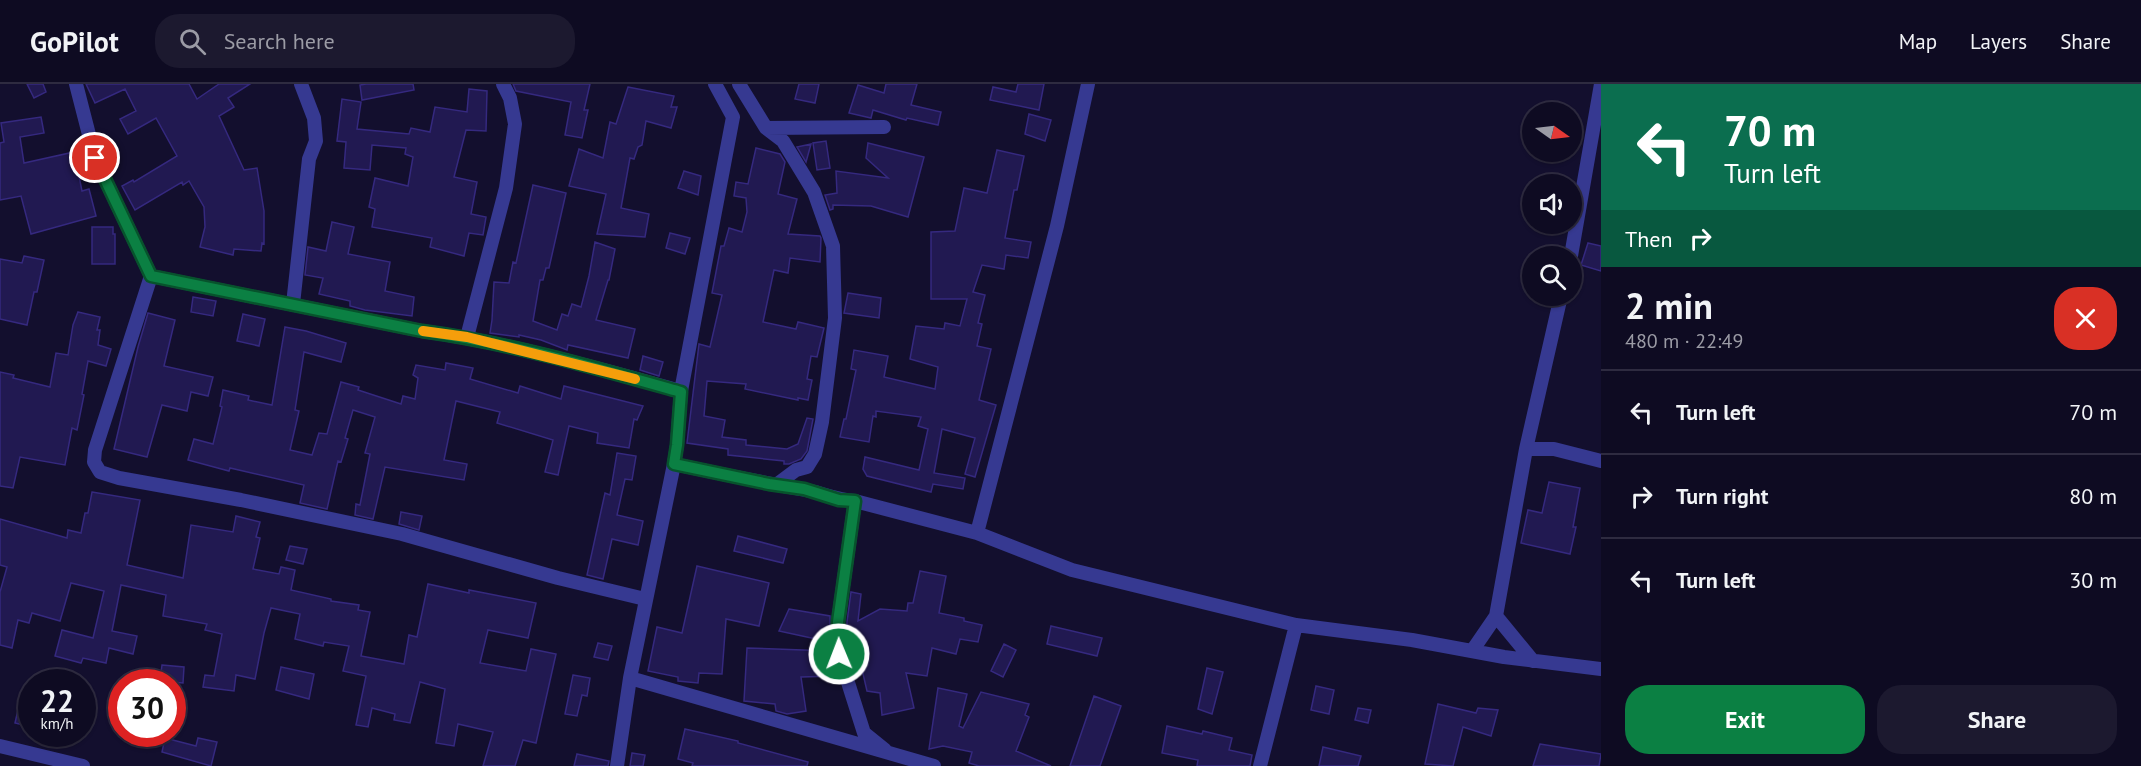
<!DOCTYPE html>
<html lang="en">
<head>
<meta charset="utf-8">
<style>
	body { margin:0; font-family:"PT Sans",sans-serif; background:#1c192f; color:#f1f3f6; height:100vh; display:flex; flex-direction:column; font-size:22px; white-space:nowrap }
	* { box-sizing:border-box; margin:0 }
	p { font-size:20px; color:#9b9ba5 }
	.icon { flex:none; width:33px; height:33px; fill:none; stroke:currentColor; stroke-width:2; stroke-linecap:round; stroke-linejoin:round }
	.map { position:relative; flex:1; overflow:hidden }
	.side { display:flex; flex-direction:column; background:#0e0b22; width:540px }
	.side>* { flex:none }
	.banner { background:#0b6e4f; color:#fff; overflow:hidden }
	.needle { width:39px; rotate:104deg }
	.buttons { position:absolute; left:1522px; top:18px; display:grid; gap:12px }
	.buttons a { display:grid; place-items:center; width:60px; height:60px; border-radius:50%; background:#0e0b22; box-shadow:0 2px 4px #0004,0 0 0 2px #2e2b40; font-size:30px }
	.speed { position:absolute; left:18px; top:585px; display:flex; gap:12px; font-size:30px; font-weight:700; text-align:center }
	.speed>* { display:grid; place-content:center; width:78px; height:78px; border-radius:50%; background:#0e0b22; box-shadow:0 2px 4px #0004,0 0 0 2px #2e2b40; line-height:1 }
	.speed small { font-size:15px; font-weight:400 }
	.speed .limit { border:9px solid #d22; background:#fff; color:#111 }
	.pin { position:absolute; display:grid; place-items:center; width:51px; height:51px; color:#fff; margin:-26px; border:3px solid #fff; border-radius:50%; box-shadow:0 2px 6px #0007 }
	.me { position:absolute; width:66px; margin:-33px; rotate:359deg; stroke-linejoin:round; filter:drop-shadow(0 0 4px #0008) }
	.turn { display:flex; align-items:center; gap:21px; height:126px; padding:0 24px; font-size:27px }
	.turn .icon { width:78px; height:78px; stroke-width:2.5 }
	.turn b { display:block; font-size:42px; line-height:51px }
	.then { display:flex; align-items:center; height:57px; padding:0 24px; background:#0003; gap:12px; font-size:22px }
	.round { display:grid; place-items:center; flex:none; width:63px; height:63px; border-radius:24px; background:#1c192f }
	.headline { display:flex; align-items:center; justify-content:space-between; height:102px; padding:0 24px }
	h1 { font-size:36px; font-weight:700; line-height:45px }
	.cta { display:flex; gap:12px; margin-top:auto; padding:12px 24px }
	.cta a { flex:1; height:69px; border-radius:24px; background:#0b8043; color:#fff; font-size:24px; font-weight:700; line-height:69px; text-align:center }
	.cta a+a { background:#1c192f; color:#f1f3f6 }
	ul { padding:0; list-style:none }
	li { display:flex; align-items:center; gap:18px; height:84px; padding:0 24px; border-top:2px solid #2e2b40 }
	li div { flex:1 }
	li b { display:block; font-size:22px }
	li em { font-style:normal }
	header { display:flex; align-items:center; gap:36px; box-sizing:border-box; height:84px; padding:0 30px; background:#0e0b22; border-bottom:2px solid #2e2b40 }
	header strong { font-size:28px }
	nav { display:flex; gap:33px; margin-inline-start:auto; font-size:21px }
	.search { width:420px; height:54px; background:#1c192f; display:flex; align-items:center; gap:15px; box-sizing:border-box; padding:0 21px; border-radius:24px; color:#9b9ba5; font-size:22px }
	main { display:flex; flex:1; min-height:0 }
	.map>svg:first-child { display:block }
	.building { fill:#211951; stroke:#35297f; stroke-width:1.5 }
	.lines { fill:none; stroke-linecap:round; stroke-linejoin:round }
	.street { stroke:#363991; stroke-width:14 }
	.route-casing { stroke:#07532c; stroke-width:15 }
	.route { stroke:#0b8043; stroke-width:10 }
	.slow { stroke:#f59e0b; stroke-width:10 }
</style>
</head>
<body>
<header>
<strong>GoPilot</strong>
<div class="search"><svg class="icon" aria-label="search" viewBox="0 0 24 24"><circle cx="10" cy="10" r="6"/><path d="M15 15l6 6"/></svg>Search here</div>
<nav><a>Map</a><a>Layers</a><a>Share</a></nav>
</header>
<main>
<div class="map">
<svg width="1601" height="682" viewBox="0 0 1601 682">
	<rect width="100%" height="100%" fill="#130f2e"/>
	<path class="building" d="M27,0H43L46,8L34,14Z
		M86,0H189L197,15L219,0H250L228,14L234,23L219,32L244,86L257,84L264,127V160L262,159L261,167L234,165L233,171L200,163L205,143L204,123L189,97L183,101L182,98L135,126L122,102L133,96L134,98L177,72L156,34L128,50L120,35L136,27L125,5L95,19Z
		M366,0H413L414,6L362,16L360,1Z
		M513,0H590L584,26H588L582,54L565,51L571,18L516,7Z
		M799,0H819L815,19L795,15Z
		M886,0H917L911,21L941,28L938,41L907,34L906,36L873,26L871,34L849,29L858,1L884,9Z
		M1018,0H1044L1039,26L990,16L993,3L1016,8Z
		M628,3L674,12L671,23H677L671,44L646,37L642,61L638,63L634,75L630,74L621,124L649,130L645,153L597,150L606,110L569,102L579,65L603,74L610,38L616,40Z
		M469,5L487,7L486,47L466,46L454,93L477,98L471,130L486,133L483,151L469,149L464,172L430,163L432,154L372,143L375,125L369,123L375,94L408,102L413,73L405,70L406,64L372,61L370,86L344,84L346,58L337,57L342,15L361,18L357,45L409,50L411,44L430,48L435,23L467,28Z
		M1029,30L1051,36L1045,57L1025,50Z
		M41,33L44,49L20,53L24,79L74,68L82,107L89,105L96,132L31,150L21,112L0,116V59L4,58L1,39Z
		M826,57L830,84L817,86L813,59Z
		M868,59L924,73L908,133L871,122L833,121V125L830,126L825,111L837,109L836,87L888,94L866,74Z
		M811,60L806,78L797,63Z
		M756,64L780,70L785,78L778,110L797,115L788,150L820,152L821,154L820,178L790,174L788,189L774,186L763,238L796,245L798,238L824,244L817,273L811,272L807,295L812,296L808,316L798,314V316L745,305L746,300L707,297L704,332L725,336L722,353L746,356V361L787,365L798,360L807,334L813,335L807,367L801,375L789,380H784V377L728,371V365L687,359L699,260L710,263L722,211L712,209L721,162H724L729,144L742,148L747,128L746,114L734,112L736,98L748,100Z
		M997,66L1024,72L1017,106H1014L1005,154L1031,158L1028,174L1006,171L1004,185L982,181L973,208L985,211L978,239L982,240L977,262L991,265L979,316L996,321L975,393L965,390L975,354L942,345L934,389L965,394L963,405L933,400L931,408L867,392L863,385L865,373L919,386L928,345L918,342L921,333L876,327V333L873,332L869,358L840,353L844,335H846L856,286L851,285L854,266L888,272L884,293L935,305L938,283L910,275L916,242L944,245L945,239L960,242L967,215H931V148L955,147L964,104L987,109Z
		M684,87L701,92L698,111L678,104Z
		M533,101L566,109L549,184H546L543,196H540L533,237L557,246L562,230L568,232L572,220L581,223L589,192L595,158L615,165L609,196H608L596,236L635,245L628,274L568,261L567,266L541,256L519,251V253L490,249L492,236L494,198L509,199L513,178L516,179Z
		M332,138L354,143L348,170L390,178L385,207L414,213L412,232L365,226L350,222V217L319,210L323,194L305,191L308,163L326,167Z
		M92,143H113V150H115V180H92Z
		M670,149L690,154L685,170L666,164Z
		M1588,159L1601,162V187L1581,181Z
		M24,172L44,176L37,208H34L27,241L0,235V175L22,179Z
		M848,209L881,214L879,234L844,229Z
		M193,213L216,217L213,232L191,228Z
		M78,228L100,233L97,246H100L98,261L111,265L106,282L88,277L82,310L84,311L77,346L72,344L65,381L20,373L13,404L0,402V288L14,291L13,294L50,303L56,269L68,271L73,241Z
		M148,229L175,236L164,282L213,293L208,312L191,308L187,327L162,321L147,373L114,365L138,263Z
		M243,230L265,235L259,262L237,257Z
		M285,243L306,247L346,259L341,278L304,268L295,326L299,327L290,366L312,371L319,349L327,350L341,298L359,303L358,306L401,320L403,312L415,315L418,294L413,291L416,281L445,286L446,279L473,284L470,295L518,309L520,302L561,315L564,302L643,322L637,336L634,335L629,364L597,359L598,349L569,342L558,391L545,388L553,356L497,339L500,328L456,317L444,376L467,380L464,396L385,383L373,435L355,431L356,420L360,421L370,370L365,369L375,333L353,326L345,354L348,355L341,378L338,377L327,425L300,419L304,401L230,384L229,387L188,376L194,355L213,360L222,323L220,322L223,306L249,312L248,316L272,321Z
		M643,272L663,278L659,292L640,286Z
		M617,369L636,372L632,396L625,395L617,431L643,437L638,461L612,455L603,495L587,491L605,409L610,411Z
		M1549,398L1580,404L1573,443H1576L1570,470L1521,459L1528,426L1542,429Z
		M92,408L140,416L127,481L183,494L191,441L233,448L236,432L260,438L256,453L260,454L253,485L279,490L281,483L295,486L291,506L331,515V517L359,521L358,526L370,528L361,572L404,580L409,551L417,553L428,500L469,509V506L536,519L528,554L488,546L480,579L526,587L531,565L556,570L536,659L523,656L515,682H483L493,648L458,640L454,662L436,659L445,605L420,598L410,639L394,636L395,630L372,624L368,643L356,641L366,592L343,587L349,562L324,558L323,562L295,555L300,530L271,524L264,549L255,595L236,591L234,607L203,603L205,591L214,592L222,550L205,546L207,540L163,532L166,511L121,501L112,547L137,552L133,570L109,564L106,579L83,574L81,579L55,572L62,546L93,554L104,507L71,499L60,537L32,529L29,539L18,536L12,564L0,561V508L7,483L0,481V435L67,454L68,446L81,449L85,429H88Z
		M401,428L422,432L419,446L399,440Z
		M738,452L787,465L783,479L734,467Z
		M290,462L307,465L303,480L286,476Z
		M697,482L769,499L759,542L726,535L722,590L699,589L698,599L678,597V593L648,587L657,543L682,549Z
		M920,487L946,492L939,529L964,534V537L982,541L978,558L960,555L956,570L932,564L927,592L906,589L914,624L882,631L880,609L867,607L858,568L848,567L847,538L851,508L861,510L858,537L880,525L907,527L908,519H913Z
		M789,525L830,532V558L779,547Z
		M1051,542L1102,554L1097,572L1047,560Z
		M598,559L612,562L608,576L594,573Z
		M1004,560L1016,566L1003,593L991,587Z
		M747,564L830,567L836,592L801,593L806,627L787,630L776,627L775,620L744,617Z
		M162,581L184,583L183,599L160,597Z
		M281,583L314,590L309,615L276,606Z
		M1207,584L1223,588L1212,630L1198,625Z
		M573,591L590,594L587,612L582,611L577,632L565,630Z
		M1316,602L1334,606L1329,630L1311,626Z
		M938,604L967,610L959,642L963,644L981,608L1029,620L1025,631L1029,633L1016,667L1051,682H979L969,679L972,668L943,662L929,665Z
		M1094,612L1121,622L1100,682H1070Z
		M1438,620L1476,629L1478,624L1498,626L1491,652L1463,643L1453,682L1425,680Z
		M1358,624L1371,626L1368,639L1355,636Z
		M18,626L32,629V643L15,639Z
		M1167,642L1202,650L1203,647L1232,654L1229,666L1252,671L1250,682H1197L1198,676L1162,669Z
		M685,645L738,657V659L808,678L807,682H692L693,679L678,675Z
		M165,654L196,662L198,654L217,658L211,682L162,668Z
		M1540,660L1601,670L1599,682H1533Z
		M1323,663L1361,672L1358,682H1319Z
		M632,669L645,671L643,682H630Z
		M577,670L609,677L608,682H574Z"/>
	<g class="lines">
		<path class="street" d="M76,0L95,74L151,192L95,366L94,378L100,388L119,394L241,416L402,450L558,494L645,515
			M739,0L766,44L783,57L814,108L833,162L835,234L822,338L815,370L807,383L796,386L776,401
			M766,44L884,43
			M1571,172L1601,0
			M151,192L422,247C510,259 596,284 681,307
			M293,220L309,75L316,57L314,34L301,0
			M467,253L506,104L515,40L510,14L503,0
			M1526,365H1554L1601,377
			M674,380C716,389 758,398 801,405C820,408 836,416 855,417L977,449L1072,486L1296,541L1412,556L1504,573L1601,585
			M855,417L838,538L839,570L864,649L885,666
			M977,449L1057,142L1088,0
			M1496,532L1533,577
			M1472,567L1496,532L1526,365L1561,212
			M630,594L934,682
			M0,662L83,682
			M617,682L630,594L674,380L677,361L681,307L733,33L715,0
			M1260,682L1296,541"/>
	</g>
	<g class="lines">
		<g class="route-casing">
			<path id="route" d="M95,74L151,192L422,247C510,259 596,284 681,308L677,361L674,380L769,400L804,405L839,416L855,417L838,538L839,570"/>
		</g>
		<use href="#route" class="route"/>
		<path class="slow" d="M423,247L467,253L635,295"/>
	</g>
</svg>
<div class="buttons">
<a><svg class="needle" viewBox="-14 -14 28 28"><path d="M0-13l5 13h-10z" fill="#e53935"/><path d="M0 13l5-13h-10z" fill="#9b9ba5"/></svg></a>
<a><svg class="icon" aria-label="sound" viewBox="0 0 24 24"><path d="M4 9h4l5-4v14l-5-4H4zM17 9q2 3 0 6"/></svg></a>
<a><svg class="icon" aria-label="search" viewBox="0 0 24 24"><circle cx="10" cy="10" r="6"/><path d="M15 15l6 6"/></svg></a>
</div>
<div class="speed"><div>22<small>km/h</small></div><div class="limit">30</div></div>
<div class="pin" style="left:95px;top:74px;background:#d93025"><svg class="icon" aria-label="arrive" viewBox="0 0 24 24"><path d="M6 21V4h12l-3 4 3 4H6"/></svg></div>
<svg class="me" style="left:839px;top:570px" viewBox="-20 -20 40 40"><circle r="17" fill="#0b8043" stroke="#fff" stroke-width="3"/><path d="M0-11L8 9 0 5-8 9z" fill="#fff"/></svg>
</div>
<section class="side">
<div class="banner">
<div class="turn"><svg class="icon" aria-label="left" viewBox="0 0 24 24"><path d="M17 20v-9H6M10 6l-5 5 5 5"/></svg><div><b>70 m</b>Turn left</div></div>
<div class="then">Then<svg class="icon" aria-label="right" viewBox="0 0 24 24"><path d="M7 20v-9h11M14 6l5 5-5 5"/></svg></div>
</div>
<div class="headline"><div><h1>2 min</h1><p>480 m · 22:49</p></div><a class="round" style="background:#d93025;color:#fff"><svg class="icon" aria-label="close" viewBox="0 0 24 24"><path d="M6 6l12 12M18 6L6 18"/></svg></a></div>
<ul>
<li><svg class="icon" aria-label="left" viewBox="0 0 24 24"><path d="M17 20v-9H6M10 6l-5 5 5 5"/></svg><div><b>Turn left</b></div><em>70 m</em></li>
<li><svg class="icon" aria-label="right" viewBox="0 0 24 24"><path d="M7 20v-9h11M14 6l5 5-5 5"/></svg><div><b>Turn right</b></div><em>80 m</em></li>
<li><svg class="icon" aria-label="left" viewBox="0 0 24 24"><path d="M17 20v-9H6M10 6l-5 5 5 5"/></svg><div><b>Turn left</b></div><em>30 m</em></li>
</ul>
<div class="cta"><a>Exit</a><a>Share</a></div>
</section>
</main>
</body>
</html>
